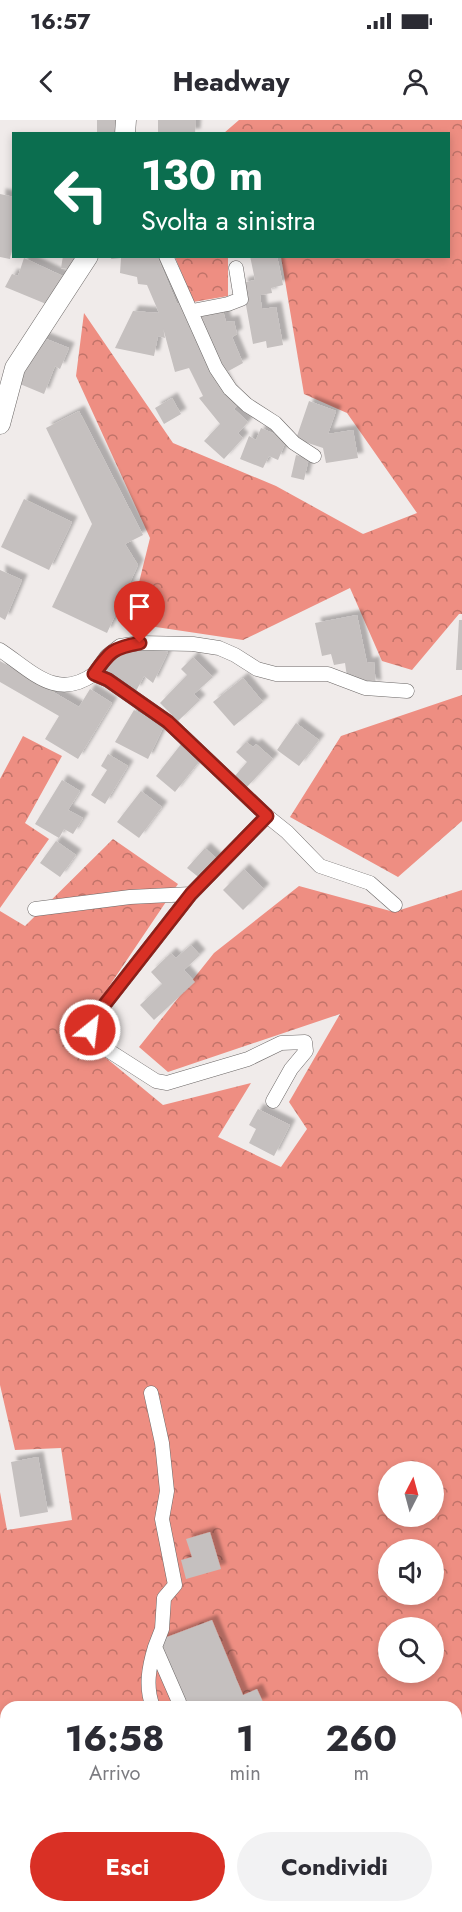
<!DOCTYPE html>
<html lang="it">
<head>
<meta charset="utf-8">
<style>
	body { margin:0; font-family:Jost,sans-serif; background:#f2f2f3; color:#2b2b33; height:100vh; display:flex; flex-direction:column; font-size:22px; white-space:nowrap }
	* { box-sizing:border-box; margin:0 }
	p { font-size:20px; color:#7c7c81 }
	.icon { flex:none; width:33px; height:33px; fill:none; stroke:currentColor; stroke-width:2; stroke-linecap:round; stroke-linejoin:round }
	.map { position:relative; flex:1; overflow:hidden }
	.sheet { position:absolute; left:0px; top:1581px; width:462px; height:212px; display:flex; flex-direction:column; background:#fff; border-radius:18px 18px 0 0; box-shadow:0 3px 9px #0003 }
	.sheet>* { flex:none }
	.top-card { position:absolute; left:12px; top:12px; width:438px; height:126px; border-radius:0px; box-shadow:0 3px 9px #0003; background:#0b6e4f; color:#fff; overflow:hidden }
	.needle { width:39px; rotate:6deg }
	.controls { position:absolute; left:378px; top:1341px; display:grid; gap:12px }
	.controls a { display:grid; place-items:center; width:66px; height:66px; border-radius:50%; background:#fff; box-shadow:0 3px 9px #0003; font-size:30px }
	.pin { position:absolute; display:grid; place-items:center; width:51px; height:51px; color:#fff; margin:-62px -26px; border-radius:50% 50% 50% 0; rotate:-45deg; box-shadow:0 0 6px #0007 }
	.pin .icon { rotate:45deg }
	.me { position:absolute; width:66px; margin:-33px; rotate:29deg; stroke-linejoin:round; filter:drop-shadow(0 0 4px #0008) }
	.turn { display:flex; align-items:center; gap:21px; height:126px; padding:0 30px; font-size:27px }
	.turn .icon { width:78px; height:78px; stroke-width:2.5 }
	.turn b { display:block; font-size:42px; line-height:51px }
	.eta { display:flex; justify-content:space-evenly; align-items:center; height:102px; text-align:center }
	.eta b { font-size:36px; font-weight:700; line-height:42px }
	.button { display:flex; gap:12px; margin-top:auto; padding:12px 30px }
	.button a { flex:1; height:69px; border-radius:36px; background:#d93025; color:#fff; font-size:24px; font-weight:700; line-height:69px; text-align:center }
	.button a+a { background:#f2f2f3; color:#2b2b33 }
	.status { display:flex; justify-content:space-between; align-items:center; height:42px; padding:0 30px; background:#fff; direction:ltr }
	.status svg { height:16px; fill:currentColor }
	header { display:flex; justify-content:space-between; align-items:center; height:78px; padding:0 30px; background:#fff; font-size:27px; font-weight:700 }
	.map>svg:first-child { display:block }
	.forest { fill:url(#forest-crowns); fill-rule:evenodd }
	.building { fill:#c5c0bf; filter:url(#shadow) }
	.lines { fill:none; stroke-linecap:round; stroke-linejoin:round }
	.street-casing { stroke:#6b6766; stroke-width:15 }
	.secondary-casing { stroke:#6b6766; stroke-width:21 }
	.street { stroke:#fff; stroke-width:14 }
	.secondary { stroke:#fff; stroke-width:20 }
	.route-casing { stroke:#8d1f18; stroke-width:15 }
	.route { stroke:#d93025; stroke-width:10 }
</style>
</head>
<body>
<div class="status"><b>16:57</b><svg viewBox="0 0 49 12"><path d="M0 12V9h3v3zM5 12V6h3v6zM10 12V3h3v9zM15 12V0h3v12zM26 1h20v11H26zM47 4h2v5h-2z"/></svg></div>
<header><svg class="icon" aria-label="back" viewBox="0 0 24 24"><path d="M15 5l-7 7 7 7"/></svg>Headway<svg class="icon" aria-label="person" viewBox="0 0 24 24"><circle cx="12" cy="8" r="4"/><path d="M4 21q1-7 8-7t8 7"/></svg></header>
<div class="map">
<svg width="462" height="1792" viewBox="0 0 462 1792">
	<defs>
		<pattern id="forest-crowns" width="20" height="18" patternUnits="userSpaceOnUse" patternTransform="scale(1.5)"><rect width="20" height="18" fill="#ee8e82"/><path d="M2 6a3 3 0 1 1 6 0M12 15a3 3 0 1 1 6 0" fill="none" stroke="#c07369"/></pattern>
		<filter id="shadow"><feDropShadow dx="5.5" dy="-5.5" stdDeviation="1.5" flood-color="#0004"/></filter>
	</defs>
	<rect width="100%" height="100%" fill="#f0ebea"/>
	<path class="forest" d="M239,0H462V494H459L412,550L382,541L350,468L243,520L129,503L150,418L76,256L84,193L173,323L276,366L363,414L417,393L347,293L304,274L281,137L448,136V14L224,13Z
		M175,137H228V176L193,182Z
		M462,575V701L398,757L290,697L341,616Z
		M23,616L62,636L25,703L49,719L0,788V659Z
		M113,719L178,764L77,914L163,985L251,963L218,1017L281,1047L307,1009L289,982L340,894L168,952L139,927L214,833L299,766L394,792L462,770V1792H181L184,1786H456V1587H6V1639L0,1632V1372L7,1410L72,1400L61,1328L15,1330L0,1265V791L25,806ZM388,1352H434V1396H388ZM388,1430H434V1474H388ZM388,1508H434V1552H388Z"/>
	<path class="building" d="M97,0H120V14H97Z
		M158,0H196L195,14H158Z
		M0,74L14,77V119L10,139L0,137Z
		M63,136H84L74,150L61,148Z
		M112,136H157L177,184L182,182L238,284L234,289L248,302L238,313L243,318L224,339L204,321L220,304L199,278L203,276L189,248L175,252L163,208L165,218L158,216L154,236L115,228L133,191L159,193L147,165L138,164L137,157L120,153L121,138L111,139Z
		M250,136H277L283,165L271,168L272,173L260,175L262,189L276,187L283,225L267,228L266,221L253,224L242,163L255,160Z
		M24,138L67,158L51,186L5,167L12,154L18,156Z
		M222,187L226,202L234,201L237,214L232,217L243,243L223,254L195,194Z
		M39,216L69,228L60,249L55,246L44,274L20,264Z
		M172,278L181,294L164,304L155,288Z
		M309,281L336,291L328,314L353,310L358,338L326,343L323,328L296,319Z
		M79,291L143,415L125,424L138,445L107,513L52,487L92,404L46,308Z
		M261,308L287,319L278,340L269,336L263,348L240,339L249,316L256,320Z
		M296,335L309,338L304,360L291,357Z
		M24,379L72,402L49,450L1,427Z
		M0,450L22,460L5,500L0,497Z
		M357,495L367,543L374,542L376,566L347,557L345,543L334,545L331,534L322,536L315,503Z
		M459,500H462V550H456Z
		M149,526L168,532L153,563L144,556L136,571L101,552L109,538L129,527Z
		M193,537L213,557L194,574L200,580L178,601L160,583L187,555L181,549Z
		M0,541L79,587L90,569L112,583L78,639L45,619L59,596L0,562Z
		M243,558L263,582L234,606L213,582Z
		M134,590L164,606L148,639L115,622Z
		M296,603L319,620L299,646L277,630Z
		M246,622L253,627L256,624L273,639L246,668L234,657L247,642L236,632Z
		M182,623L202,638L175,672L156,656Z
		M108,634L128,646L105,684L91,675L107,650L101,646Z
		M62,660L80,671L68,690L83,698L73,714L64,709L59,718L35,704Z
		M141,671L162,687L139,718L117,702Z
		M56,721L76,735L60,757L40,743Z
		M205,728L218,740L201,759L187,748Z
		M244,749L264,769L243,790L223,770Z
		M191,825L200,835L184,850L195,862L154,900L140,885L162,864L151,852L171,833L176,838Z
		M258,989L290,1005L274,1036L249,1023L256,1009L249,1005Z
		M38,1337L48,1392L20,1397L11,1342Z
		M210,1412L221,1449L186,1459L181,1440L192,1437L186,1419Z
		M212,1500L243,1575L257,1569L263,1582L251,1587H188L159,1520Z
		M6,1661V1723L0,1711V1664Z
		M6,1738V1786H32L33,1792H5L0,1777V1741Z"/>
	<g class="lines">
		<g class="street-casing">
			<path id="street" d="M166,136L216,248L230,269L247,285L275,303L294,323L314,336
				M192,191L228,184L241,179L236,148
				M0,530C32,551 56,581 94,554L108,560L168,602L267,696L287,712L320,746L370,763L395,785
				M94,554L107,536L120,526L140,523L193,524L219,528L235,535L257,549L276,554H328L365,568L407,571
				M267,696L191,774L105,884L90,910L92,920L156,961L167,963L248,939L281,923L305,922L306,931L291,949L273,981
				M35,789L130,777L191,774
				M151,1273L162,1323L167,1371L162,1399L175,1465L164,1478L162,1509L155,1527
				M153,1587C145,1567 149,1547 155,1527L179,1582
				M37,1786V1792
				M86,1786L88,1792
				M257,1786L260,1792"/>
		</g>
		<g class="secondary-casing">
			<path id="secondary" d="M125,14L126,0
				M0,304L15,248L88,136
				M0,1638L6,1650
				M0,1737L6,1734
				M134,1786L142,1792"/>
		</g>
		<use href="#street" class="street"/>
		<use href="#secondary" class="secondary"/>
	</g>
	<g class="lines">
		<g class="route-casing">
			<path id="route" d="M90,910L105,884L191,774L267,696L168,602L108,560L94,554C110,531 113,528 140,523"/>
		</g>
		<use href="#route" class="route"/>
	</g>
</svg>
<div class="controls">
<a><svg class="needle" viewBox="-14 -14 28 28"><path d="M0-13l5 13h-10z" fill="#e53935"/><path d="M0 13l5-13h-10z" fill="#7c7c81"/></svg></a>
<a><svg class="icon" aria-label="sound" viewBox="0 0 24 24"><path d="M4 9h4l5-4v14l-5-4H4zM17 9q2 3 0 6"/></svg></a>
<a><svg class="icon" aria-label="search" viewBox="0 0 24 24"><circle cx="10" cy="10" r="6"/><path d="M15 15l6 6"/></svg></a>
</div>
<div class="pin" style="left:140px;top:523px;background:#d93025"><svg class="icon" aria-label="arrive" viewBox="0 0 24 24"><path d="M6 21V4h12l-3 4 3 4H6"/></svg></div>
<svg class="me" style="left:90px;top:910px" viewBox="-20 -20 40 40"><circle r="17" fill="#d93025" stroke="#fff" stroke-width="3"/><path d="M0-11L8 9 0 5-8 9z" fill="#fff"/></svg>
<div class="top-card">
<div class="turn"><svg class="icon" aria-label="left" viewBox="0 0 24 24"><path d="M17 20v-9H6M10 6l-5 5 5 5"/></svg><div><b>130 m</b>Svolta a sinistra</div></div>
</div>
<section class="sheet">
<div class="eta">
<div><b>16:58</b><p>Arrivo</p></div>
<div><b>1</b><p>min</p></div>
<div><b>260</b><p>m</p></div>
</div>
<div class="button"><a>Esci</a><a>Condividi</a></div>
</section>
</div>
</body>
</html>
